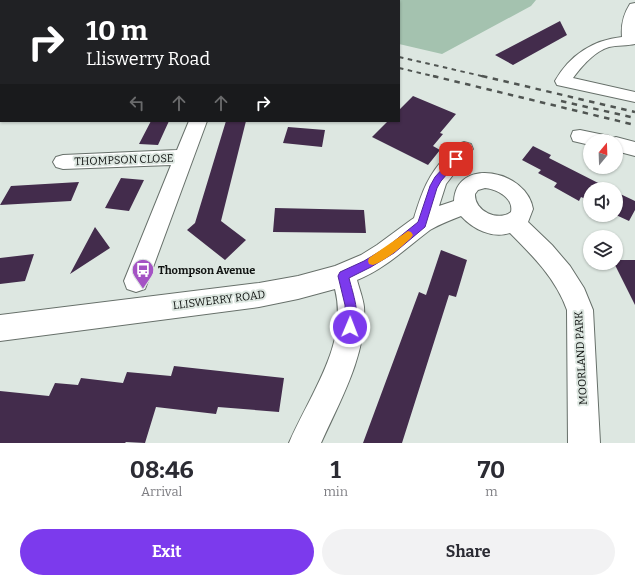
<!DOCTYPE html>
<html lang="en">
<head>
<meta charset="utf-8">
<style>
	body { margin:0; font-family:Bitter,serif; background:#f2f2f3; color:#2b2b33; height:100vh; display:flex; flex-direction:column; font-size:15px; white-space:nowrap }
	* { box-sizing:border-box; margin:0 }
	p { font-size:13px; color:#7c7c81 }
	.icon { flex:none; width:22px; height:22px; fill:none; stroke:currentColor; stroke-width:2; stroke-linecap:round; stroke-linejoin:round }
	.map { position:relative; height:443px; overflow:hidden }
	.side { display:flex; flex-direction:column; background:#fff; flex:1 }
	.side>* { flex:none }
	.guide { position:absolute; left:0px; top:0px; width:400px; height:122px; box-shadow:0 1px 3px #0004; background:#202124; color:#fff; overflow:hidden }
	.needle { width:26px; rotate:19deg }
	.buttons { position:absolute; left:583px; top:134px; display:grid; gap:8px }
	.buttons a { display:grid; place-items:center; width:40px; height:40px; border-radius:50%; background:#fff; box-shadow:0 1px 3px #0004; font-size:20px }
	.pin { position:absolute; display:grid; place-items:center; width:34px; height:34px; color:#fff; margin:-17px; border-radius:8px; box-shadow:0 2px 6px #0006 }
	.me { position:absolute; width:44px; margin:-22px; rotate:1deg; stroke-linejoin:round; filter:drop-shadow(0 0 3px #0008) }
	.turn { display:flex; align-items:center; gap:14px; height:84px; padding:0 20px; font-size:18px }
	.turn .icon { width:52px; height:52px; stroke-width:2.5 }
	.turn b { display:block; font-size:28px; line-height:34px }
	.lanes { display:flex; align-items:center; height:38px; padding:0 20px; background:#0003; justify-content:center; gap:20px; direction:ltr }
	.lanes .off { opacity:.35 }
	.eta { display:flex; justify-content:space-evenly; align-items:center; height:68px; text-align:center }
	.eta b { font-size:24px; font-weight:700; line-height:28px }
	.button { display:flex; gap:8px; margin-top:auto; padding:8px 20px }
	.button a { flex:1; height:46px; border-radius:24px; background:#7c3aed; color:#fff; font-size:16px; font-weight:700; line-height:46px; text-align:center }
	.button a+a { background:#f2f2f3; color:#2b2b33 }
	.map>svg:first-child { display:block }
	.green { fill:#a4c2af }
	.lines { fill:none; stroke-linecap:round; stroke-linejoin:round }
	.stream { fill:#4f6e5c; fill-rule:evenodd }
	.building { fill:#432c4c }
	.minor-casing { stroke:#67706a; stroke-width:2 }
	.minor { fill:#fff; fill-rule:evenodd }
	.rail-far1 { stroke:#505552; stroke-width:2; stroke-dasharray:4.5 4.5; stroke-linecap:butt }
	.rail { stroke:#505552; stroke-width:2.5; stroke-dasharray:5.5 5.5; stroke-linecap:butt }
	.route { fill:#7c3aed; stroke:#51269a }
	.slow { fill:#f59e0b }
	.labels { text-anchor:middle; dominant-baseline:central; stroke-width:4; stroke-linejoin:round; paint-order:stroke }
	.street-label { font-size:11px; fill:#101311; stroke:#dde7e1 }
	.poi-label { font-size:11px; font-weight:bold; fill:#101311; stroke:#dde7e1; text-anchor:start }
</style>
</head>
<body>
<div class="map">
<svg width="635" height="443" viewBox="0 0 635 443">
	<rect width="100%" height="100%" fill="#dde7e1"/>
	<path class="green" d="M290,0H536L531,6L442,54L399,44V1H257Z"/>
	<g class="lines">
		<path class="stream" d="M0,102H1V106H0Z"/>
	</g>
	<path class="building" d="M560,21L567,35L513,65L495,55Z
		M413,96L456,114L440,133L443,134L433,146L440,150L428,165L372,137L388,121H399V110Z
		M151,121H169L158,145L139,144Z
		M226,121H246L221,221L246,240L225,260L187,230L195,223Z
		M288,127L325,130L322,147L283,143Z
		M533,146L551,155L549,158L610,189H590V201L581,197L579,201L554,187L557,183L538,173L541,170L522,160Z
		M121,178L144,180L129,211L105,208Z
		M79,182L71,201L0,205L11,186Z
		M616,192L635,201V210L629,221L616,215Z
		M275,208L364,210L366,233L273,232Z
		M95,227L110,248L70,274Z
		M441,250L467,260L456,297L449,295L402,443H363L419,292L426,295Z
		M34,254L25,281L0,284V258Z
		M616,260H635V305L614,263H616Z
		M174,366L284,378L279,412L218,407L216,414L156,407L145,443L126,442L125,443H0V391L49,396L55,383L78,385L81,378L123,383L127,372L171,376Z"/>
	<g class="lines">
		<g class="minor-casing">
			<path id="minor" d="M635,3V44C627,46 618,45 609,47C595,51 581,67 573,78L635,92V102L557,85L555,81C570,55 593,40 622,37C621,25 623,15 630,4Z
				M0,42H1V50H0Z
				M189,121H207L148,281L145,289L136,292L127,289L124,281L171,165L63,169L56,167L53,162L56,157L63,155L177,150Z
				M580,130L609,136L610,139L616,137L635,142V156L616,151V141H590V145L573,141L571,136L573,131Z
				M464,142L471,144L473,149L446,184L439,206L454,201C456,156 527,170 533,209L528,222L552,245L570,266L584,288L593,310L600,443H568L567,310C556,279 533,256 510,233C492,239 473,229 461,216C451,220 440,224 430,230C406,248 385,269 357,280C359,288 363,298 364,307C367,354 340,401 321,443H289C310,394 349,344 335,289L298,299L259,307L0,341V315L259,283L298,276L335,266L361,255L377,245L411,220L414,218C422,192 428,175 447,155C453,149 456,144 464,142ZM485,188C497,189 514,198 511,212C498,222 474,211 475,194L478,190Z"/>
		</g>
		<use href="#minor" class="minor"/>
		<path class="rail-far1" d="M121,0L125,1
			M137,0L140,1
			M158,0L162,1
			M174,0L178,1
			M399,57L486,77
			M399,68L437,77"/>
		<path class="rail" d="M433,76L635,125
			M482,76L635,112
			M561,101L635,118"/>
	</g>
	<path class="route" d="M456,156L460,159L441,181L437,188L425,227L394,253L371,267L349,278C353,294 361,315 354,331L350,333L347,331L345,327V305L338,276L340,272L364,261L387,247L418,222L430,186L435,177L453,157Z"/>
	<path class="slow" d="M408,231L411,232L413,235L411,238C400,248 387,260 373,265L369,264L368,261L369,258Z"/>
	<defs>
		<g id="bus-pin" transform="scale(1.15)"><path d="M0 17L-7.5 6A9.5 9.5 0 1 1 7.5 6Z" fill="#a453c4" stroke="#dde7e1"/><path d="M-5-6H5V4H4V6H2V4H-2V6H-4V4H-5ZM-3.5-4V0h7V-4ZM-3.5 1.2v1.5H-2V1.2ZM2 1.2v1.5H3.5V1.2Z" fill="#fff"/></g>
	</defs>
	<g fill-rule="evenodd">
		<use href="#bus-pin" x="143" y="270"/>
	</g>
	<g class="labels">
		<g class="street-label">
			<text transform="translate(124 160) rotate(-2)">THOMPSON CLOSE</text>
			<text transform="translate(219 300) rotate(-7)">LLISWERRY ROAD</text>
			<text transform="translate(581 358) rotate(-93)">MOORLAND PARK</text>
		</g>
		<g class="poi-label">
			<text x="158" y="270">Thompson Avenue</text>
		</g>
	</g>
</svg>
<div class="buttons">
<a><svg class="needle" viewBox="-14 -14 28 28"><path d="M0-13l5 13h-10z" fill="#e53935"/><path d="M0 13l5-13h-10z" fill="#7c7c81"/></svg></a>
<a><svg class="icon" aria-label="sound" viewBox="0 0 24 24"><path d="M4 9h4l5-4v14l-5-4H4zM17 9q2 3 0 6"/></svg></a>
<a><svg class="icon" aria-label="layers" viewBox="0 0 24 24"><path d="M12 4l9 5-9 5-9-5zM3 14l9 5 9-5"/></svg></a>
</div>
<div class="pin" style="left:456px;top:159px;background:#d93025"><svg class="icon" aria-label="arrive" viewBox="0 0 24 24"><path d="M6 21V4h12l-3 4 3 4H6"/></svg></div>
<svg class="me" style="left:350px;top:327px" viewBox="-20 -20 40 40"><circle r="17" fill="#7c3aed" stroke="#fff" stroke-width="3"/><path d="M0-11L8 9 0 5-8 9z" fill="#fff"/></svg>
<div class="guide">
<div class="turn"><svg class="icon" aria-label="right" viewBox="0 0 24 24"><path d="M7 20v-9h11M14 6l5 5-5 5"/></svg><div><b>10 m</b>Lliswerry Road</div></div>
<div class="lanes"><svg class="icon off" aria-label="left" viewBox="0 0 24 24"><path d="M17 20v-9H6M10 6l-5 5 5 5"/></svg><svg class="icon off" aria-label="ahead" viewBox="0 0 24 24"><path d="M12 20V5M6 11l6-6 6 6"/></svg><svg class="icon off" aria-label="ahead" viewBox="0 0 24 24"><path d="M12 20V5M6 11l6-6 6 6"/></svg><svg class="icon" aria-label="right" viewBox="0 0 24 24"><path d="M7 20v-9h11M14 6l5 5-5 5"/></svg></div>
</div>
</div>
<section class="side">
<div class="eta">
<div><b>08:46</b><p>Arrival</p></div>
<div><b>1</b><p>min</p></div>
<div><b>70</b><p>m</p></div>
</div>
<div class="button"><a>Exit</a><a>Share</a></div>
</section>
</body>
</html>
